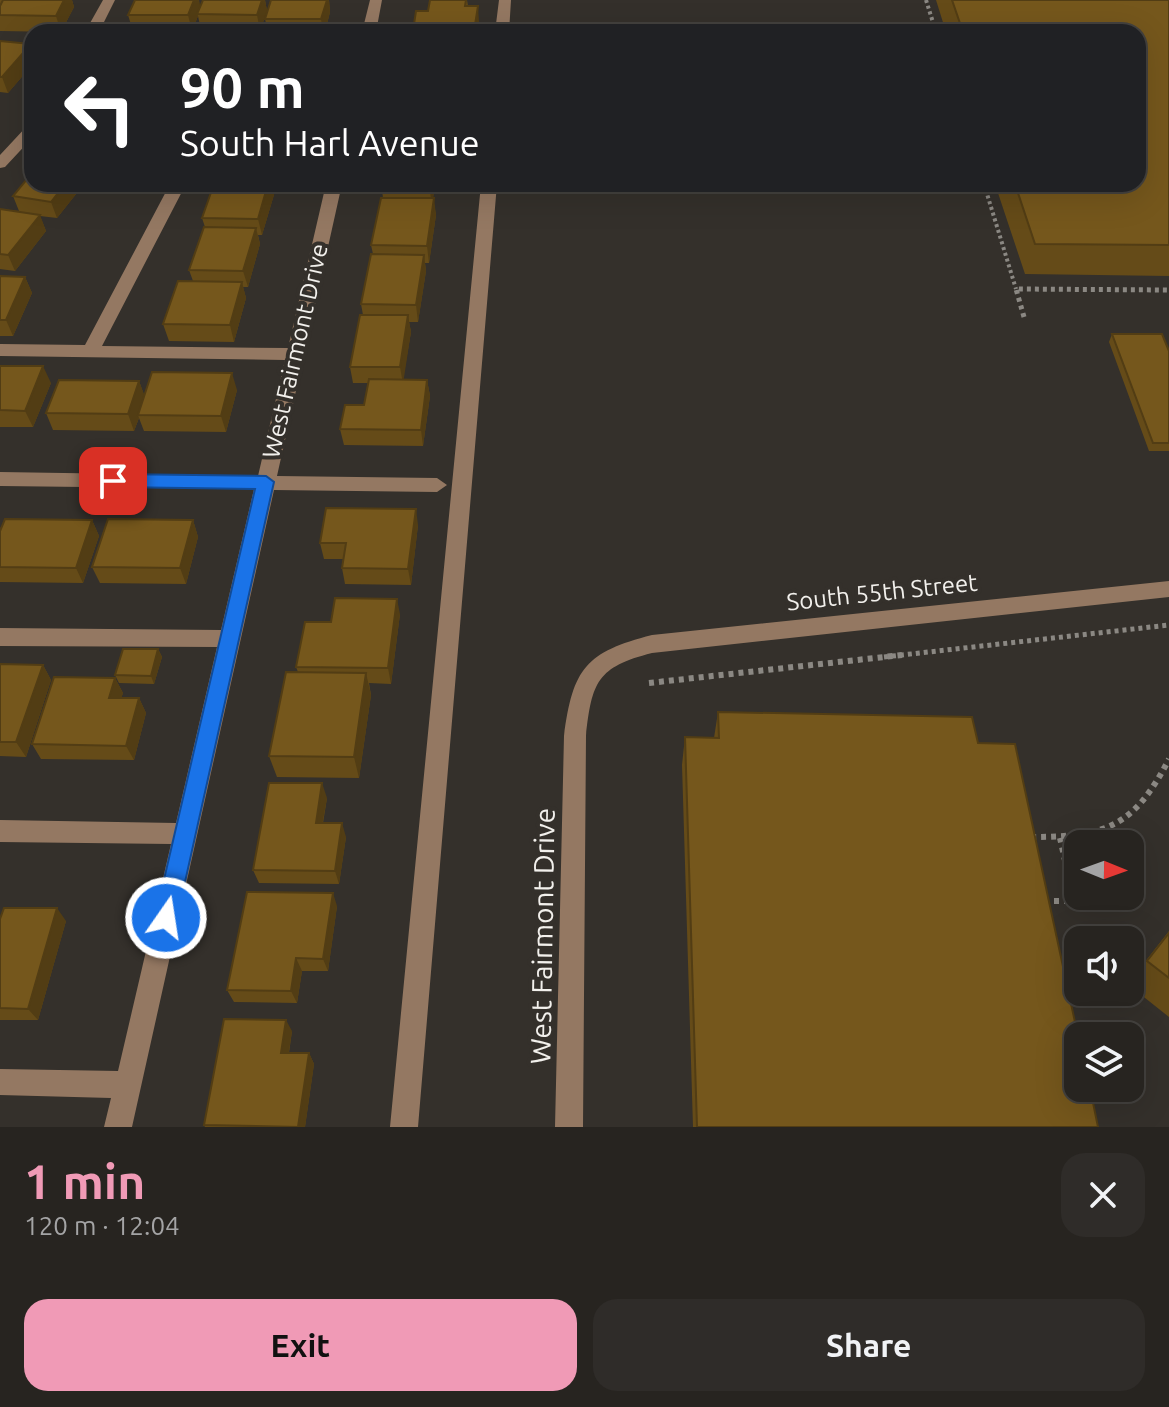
<!DOCTYPE html>
<html lang="en">
<head>
<meta charset="utf-8">
<style>
	body { margin:0; font-family:Ubuntu,sans-serif; background:#2f2c29; color:#f1f3f6; height:100vh; display:flex; flex-direction:column; font-size:30px; white-space:nowrap }
	* { box-sizing:border-box; margin:0 }
	p { font-size:26px; color:#a4a4a5 }
	.icon { flex:none; width:44px; height:44px; fill:none; stroke:currentColor; stroke-width:2; stroke-linecap:round; stroke-linejoin:round }
	.map { position:relative; height:1127px; overflow:hidden }
	.details { display:flex; flex-direction:column; background:#272420; flex:1 }
	.details>* { flex:none }
	.top-card { position:absolute; left:24px; top:24px; width:1122px; height:168px; border-radius:24px; box-shadow:0 8px 32px #0002,0 0 0 2px #43413e; background:#202124; color:#fff; overflow:hidden }
	.needle { width:52px; rotate:91deg }
	.tools { position:absolute; left:1064px; top:830px; display:grid; gap:16px }
	.tools a { display:grid; place-items:center; width:80px; height:80px; border-radius:16px; background:#272420; box-shadow:0 8px 32px #0002,0 0 0 2px #43413e; font-size:40px }
	.pin { position:absolute; display:grid; place-items:center; width:68px; height:68px; color:#fff; margin:-34px; border-radius:16px; box-shadow:0 4px 12px #0006 }
	.me { position:absolute; width:88px; margin:-44px; rotate:13deg; stroke-linejoin:round; filter:drop-shadow(0 0 6px #0008) }
	.turn { display:flex; align-items:center; gap:28px; height:168px; padding:0 24px; font-size:36px }
	.turn .icon { width:104px; height:104px; stroke-width:2.5 }
	.turn b { display:block; font-size:56px; line-height:68px }
	.round { display:grid; place-items:center; flex:none; width:84px; height:84px; border-radius:24px; background:#2f2c29 }
	.headline { display:flex; align-items:center; justify-content:space-between; height:136px; padding:0 24px }
	h1 { font-size:48px; font-weight:700; line-height:60px; color:#f09ab6 }
	.cta { display:flex; gap:16px; margin-top:auto; padding:16px 24px }
	.cta a { flex:1; height:92px; border-radius:24px; background:#f09ab6; color:#111; font-size:32px; font-weight:700; line-height:92px; text-align:center }
	.cta a+a { background:#2f2c29; color:#f1f3f6 }
	.map>svg:first-child { display:block }
	.lines { fill:none; stroke-linecap:round; stroke-linejoin:round }
	.path-far2 { stroke:#8b8883; stroke-width:4; stroke-dasharray:3 3; stroke-linecap:butt }
	.path-far1 { stroke:#8b8883; stroke-width:5; stroke-dasharray:4 4; stroke-linecap:butt }
	.path { stroke:#8b8883; stroke-width:6; stroke-dasharray:5 5; stroke-linecap:butt }
	.minor { fill:#947862; fill-rule:evenodd }
	.wall { fill:#654b18 }
	.shaded-wall { fill:#523d14 }
	.building { fill:#75571c; stroke:#523d14; stroke-width:2 }
	.route { fill:#1a73e8; stroke:#114b97; stroke-width:2 }
	.labels { text-anchor:middle; dominant-baseline:central; stroke-width:8; stroke-linejoin:round; paint-order:stroke }
	.street-label { font-size:24px; fill:#f2f0ec; stroke:#34302b }
	.near-street-label { font-size:28px; fill:#f2f0ec; stroke:#34302b }
</style>
</head>
<body>
<div class="map">
<svg width="1169" height="1127" viewBox="0 0 1169 1127">
	<rect width="100%" height="100%" fill="#34302b"/>
	<g class="lines">
		<path class="path-far2" d="M926,0L936,32
			M984,184L1016,289"/>
		<path class="path-far1" d="M1024,317L1016,289L1169,290
			M884,657L1169,625"/>
		<path class="path" d="M649,683L902,655
			M1031,837C1106,837 1134,827 1169,759
			M1044,901H1074L1060,838"/>
		<path class="minor" d="M103,0H115L99,32H85Z
			M370,0H382L376,32H362Z
			M499,0H511L509,32H495Z
			M32,125V138L5,167L0,168V155L27,126Z
			M170,184H186L102,346L288,348L326,184H342L277,476L437,478L447,485L437,492L274,490L132,1127H104L111,1098L0,1095V1069L118,1071L171,844L0,842V820L176,823L217,647L0,646V628L221,630L254,489L0,486V472L258,476L285,360L0,356V344L85,345Z
			M481,184H497L418,1127H390Z
			M1169,581V597L652,653C597,667 592,682 586,736L583,1127H555L564,736C573,668 586,652 652,635Z"/>
	</g>
	<path class="wall" d="M0,0H72L74,7L61,32L0,31Z
		M203,0H265L267,11L260,31L201,30L198,16L192,31H133L128,15L200,7Z
		M271,0H329L330,12L325,32H268L265,19Z
		M430,0H467L468,6L479,22L478,32H413L414,30V24L428,11Z
		M936,0H1169V276L1025,274L995,184H1138V32H946Z
		M0,41L31,44L32,48V65L8,93L0,92Z
		M32,184H84L57,218L40,216L46,231L15,271L0,269V209L19,211L13,196Z
		M435,184L433,198L436,215L429,263H425L426,271L418,322H409L411,332L403,379L427,380L430,396L423,446L344,445L340,429L364,405L368,383H353L350,367L363,315L361,304L373,254L371,245L383,198L382,190Z
		M276,188L262,235H258L260,244L248,287H243L246,298L234,342L169,341L163,324L193,281L189,270L205,227L202,218Z
		M0,276L25,277L32,293L13,336H0Z
		M1112,334L1169,351V451H1149L1109,342Z
		M0,366L51,383L33,427H0Z
		M139,381L144,395L237,390L226,432L144,431L139,418L134,431L53,430L46,413Z
		M92,520L99,536L83,583L0,582V527L1,529Z
		M193,520L198,537L186,584L100,583L92,567Z
		M418,525L411,585L345,584L342,568L343,559H324L320,543Z
		M400,614L391,684L369,683L371,695L359,778L277,777L269,756L298,672L296,667L331,622Z
		M158,649L162,657L154,684L119,683L115,675Z
		M0,664L43,665L51,680L26,757L0,756Z
		M115,678L123,693L121,698H139L146,713L134,760L41,759L32,744Z
		M718,712L978,743L1098,1127H693L682,765L685,737L714,738Z
		M327,798L323,823L346,837L339,884L259,883L253,870Z
		M337,906L328,971H302L297,1003L234,1002L227,990Z
		M0,919L66,921L38,1020H0Z
		M1169,931V1017L1130,986V981Z
		M292,1031L289,1053H309L314,1064L305,1127H205L204,1125Z"/>
	<path class="shaded-wall" d="M64,0H72L74,7L61,32L56,16Z
		M194,0H199L201,9L197,14L198,16L192,31L188,15Z
		M262,0H265L267,11L260,31L257,15Z
		M327,0H329L330,12L325,32H323L321,19Z
		M478,6L479,22L478,32H476L475,25Z
		M31,44L32,48V65L8,93L2,77Z
		M65,184H84L57,218L51,202Z
		M268,184H275L276,188L262,235L258,219Z
		M431,184H435L432,207L430,191Z
		M434,198L436,215L429,263L427,246Z
		M40,215L46,231L15,271L8,255Z
		M256,228L260,244L248,287L243,271Z
		M424,255L426,271L418,322L416,305Z
		M25,277L32,293L13,336L6,320Z
		M242,282L246,298L234,342L230,325Z
		M408,315L411,332L403,384L400,367Z
		M43,366L51,383L33,427L25,411Z
		M232,373L237,390L226,432L221,416Z
		M427,380L430,396L423,446L421,430Z
		M139,381L145,397L138,415L139,418L134,431L128,414Z
		M416,509L418,525L411,585L408,569Z
		M92,520L99,536L83,583L76,568Z
		M193,520L198,537L186,584L180,568Z
		M397,599L400,614L391,684L388,668Z
		M158,649L162,657L154,684L151,676Z
		M43,665L51,680L26,757L16,742Z
		M366,673L371,695L359,778L354,757Z
		M115,678L123,693L117,713L109,698Z
		M139,698L146,713L134,760L126,746Z
		M322,783L327,798L320,837L316,823Z
		M342,823L346,837L339,884L335,871Z
		M333,893L337,906L328,971L323,959Z
		M57,908L66,921L38,1020L28,1009Z
		M296,958L302,971L297,1003L291,991Z
		M286,1020L292,1031L287,1064L281,1053Z
		M309,1053L314,1064L305,1127H298Z"/>
	<path class="building" d="M3,0H64L56,16L0,15V6Z
		M135,0H194L188,15H128Z
		M203,0H262L257,15L197,14Z
		M271,0H327L321,19H265Z
		M430,0H466L465,6H478L475,25L414,24L416,11H428Z
		M952,0H1169V245L1035,244L1015,184H1138V32H963Z
		M414,30H446V32H413Z
		M0,41L31,44L2,77H0Z
		M32,173V184H65L51,202L13,196Z
		M214,184H268L258,219L202,218Z
		M383,184H431L430,191L382,190Z
		M381,198H434L427,246L371,245Z
		M0,209L40,215L8,255L0,254Z
		M204,227L256,228L243,271L189,270Z
		M371,254L424,255L416,305L361,304Z
		M0,276L25,277L6,320H0Z
		M178,281L242,282L230,325L163,324Z
		M360,315H408L400,367H350Z
		M1112,334H1162L1169,351V443H1153Z
		M0,366H43L25,411L0,410Z
		M152,372L232,373L221,416L138,415Z
		M369,379L427,380L421,430L340,429L345,405H364Z
		M59,380L139,381L128,414L46,413Z
		M326,508L416,509L408,569L342,568L346,543H320Z
		M5,519L92,520L76,568L0,567V531Z
		M108,519L193,520L180,568L92,567Z
		M335,598L397,599L388,668L296,667L305,622H331Z
		M123,649H158L151,676L115,675Z
		M0,664L43,665L16,742H0Z
		M286,672L366,673L354,757L269,756Z
		M54,677L115,678L109,698H139L126,746L32,744Z
		M718,712L972,717L978,743L1015,744L1078,1036V1088H1090L1098,1127H697L685,737L719,738Z
		M269,783H322L316,823H342L335,871L253,870Z
		M247,892L333,893L323,959L296,958L291,991L227,990Z
		M4,908H57L28,1009L0,1008V919Z
		M1169,933V978L1147,961Z
		M224,1019L286,1020L281,1053H309L298,1127L204,1125Z"/>
	<path class="route" d="M113,474L266,476L274,482L177,918L174,925L166,928L158,925L155,918L255,489L113,487L105,481Z"/>
	<g class="labels">
		<g class="street-label">
			<text transform="translate(295 351) rotate(-77)">West Fairmont Drive</text>
			<text transform="translate(882 592) rotate(-6)">South 55th Street</text>
		</g>
		<g class="near-street-label">
			<text transform="translate(542 936) rotate(-89)">West Fairmont Drive</text>
		</g>
	</g>
</svg>
<div class="tools">
<a><svg class="needle" viewBox="-14 -14 28 28"><path d="M0-13l5 13h-10z" fill="#e53935"/><path d="M0 13l5-13h-10z" fill="#a4a4a5"/></svg></a>
<a><svg class="icon" aria-label="sound" viewBox="0 0 24 24"><path d="M4 9h4l5-4v14l-5-4H4zM17 9q2 3 0 6"/></svg></a>
<a><svg class="icon" aria-label="layers" viewBox="0 0 24 24"><path d="M12 4l9 5-9 5-9-5zM3 14l9 5 9-5"/></svg></a>
</div>
<div class="pin" style="left:113px;top:481px;background:#d93025"><svg class="icon" aria-label="arrive" viewBox="0 0 24 24"><path d="M6 21V4h12l-3 4 3 4H6"/></svg></div>
<svg class="me" style="left:166px;top:918px" viewBox="-20 -20 40 40"><circle r="17" fill="#1a73e8" stroke="#fff" stroke-width="3"/><path d="M0-11L8 9 0 5-8 9z" fill="#fff"/></svg>
<div class="top-card">
<div class="turn"><svg class="icon" aria-label="left" viewBox="0 0 24 24"><path d="M17 20v-9H6M10 6l-5 5 5 5"/></svg><div><b>90 m</b>South Harl Avenue</div></div>
</div>
</div>
<section class="details">
<div class="headline"><div><h1>1 min</h1><p>120 m · 12:04</p></div><a class="round"><svg class="icon" aria-label="close" viewBox="0 0 24 24"><path d="M6 6l12 12M18 6L6 18"/></svg></a></div>
<div class="cta"><a>Exit</a><a>Share</a></div>
</section>
</body>
</html>
